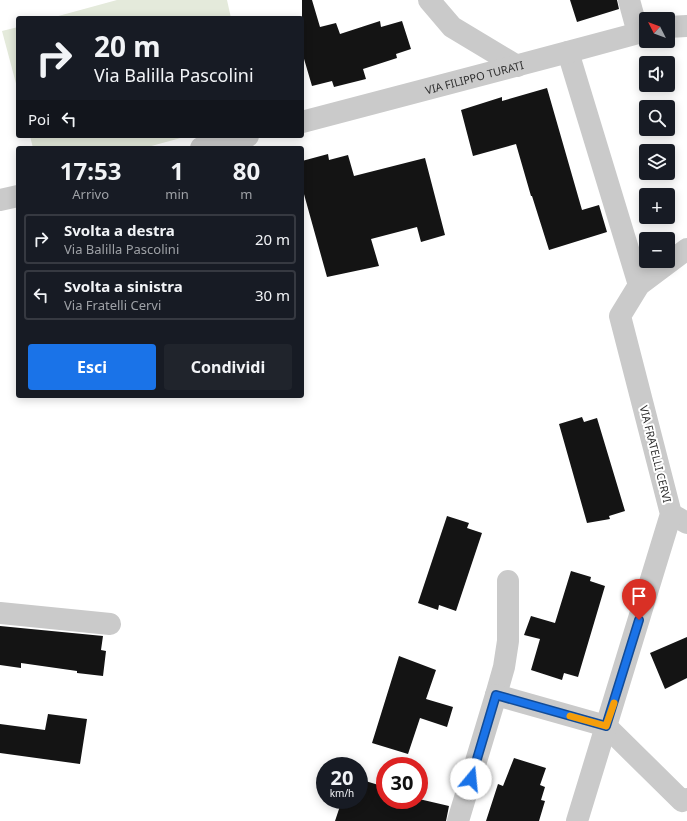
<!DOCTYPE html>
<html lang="it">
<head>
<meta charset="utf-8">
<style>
	body { margin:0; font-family:"Noto Sans",sans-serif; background:#20242c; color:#f1f3f6; height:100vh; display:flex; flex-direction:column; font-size:15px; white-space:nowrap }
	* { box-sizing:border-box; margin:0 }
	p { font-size:13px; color:#9ea1a6 }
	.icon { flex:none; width:22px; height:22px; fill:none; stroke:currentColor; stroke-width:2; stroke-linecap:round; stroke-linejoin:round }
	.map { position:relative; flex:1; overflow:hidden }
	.sheet { position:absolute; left:16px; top:146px; width:288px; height:252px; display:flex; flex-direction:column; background:#171b24; border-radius:4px; box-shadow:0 2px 10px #0003 }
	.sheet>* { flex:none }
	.top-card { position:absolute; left:16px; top:16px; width:288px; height:122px; border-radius:4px; box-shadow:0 2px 10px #0003; background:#171b24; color:#f1f3f6; overflow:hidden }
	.needle { width:26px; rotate:312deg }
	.controls { position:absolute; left:639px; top:12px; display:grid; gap:8px }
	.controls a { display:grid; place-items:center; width:36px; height:36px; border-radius:4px; background:#171b24; box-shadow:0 2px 10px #0003; font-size:20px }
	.speed { position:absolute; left:316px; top:757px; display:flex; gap:8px; font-size:20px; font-weight:700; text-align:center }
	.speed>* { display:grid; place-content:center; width:52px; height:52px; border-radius:50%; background:#171b24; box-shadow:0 2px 10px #0003; line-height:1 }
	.speed small { font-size:10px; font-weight:400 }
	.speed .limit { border:6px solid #d22; background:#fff; color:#111 }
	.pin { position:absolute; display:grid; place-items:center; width:34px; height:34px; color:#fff; margin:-41px -17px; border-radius:50% 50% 50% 0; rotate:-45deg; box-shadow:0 0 4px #0007 }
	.pin .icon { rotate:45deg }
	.me { position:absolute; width:44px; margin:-22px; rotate:17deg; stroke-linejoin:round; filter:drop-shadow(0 0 3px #0008) }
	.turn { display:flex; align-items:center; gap:14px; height:84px; padding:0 12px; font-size:18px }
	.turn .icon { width:52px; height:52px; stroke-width:2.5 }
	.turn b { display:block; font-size:28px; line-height:34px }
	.then { display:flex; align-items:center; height:38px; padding:0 12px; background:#0003; gap:8px; font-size:15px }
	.eta { display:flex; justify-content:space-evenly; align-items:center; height:68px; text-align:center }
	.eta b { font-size:24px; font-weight:700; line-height:28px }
	.action { display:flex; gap:8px; margin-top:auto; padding:8px 12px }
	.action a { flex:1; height:46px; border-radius:4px; background:#1a73e8; color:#fff; font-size:16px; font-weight:700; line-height:46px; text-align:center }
	.action a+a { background:#20242c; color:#f1f3f6 }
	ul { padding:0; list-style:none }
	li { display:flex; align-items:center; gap:12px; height:50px; margin:0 8px 6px; padding:0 4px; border:2px solid #363941; border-radius:4px }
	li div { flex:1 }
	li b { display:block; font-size:15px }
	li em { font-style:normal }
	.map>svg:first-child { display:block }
	.green { fill:#e4eadb }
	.building { fill:#141414 }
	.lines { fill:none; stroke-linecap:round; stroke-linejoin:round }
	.minor { stroke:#cacaca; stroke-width:22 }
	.route-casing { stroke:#114b97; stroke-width:10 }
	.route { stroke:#1a73e8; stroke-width:7 }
	.slow { stroke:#f59e0b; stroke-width:7 }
	.labels { text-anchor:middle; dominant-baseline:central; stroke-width:4; stroke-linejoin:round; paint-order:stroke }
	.street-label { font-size:11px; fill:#2d2d2d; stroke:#fff }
</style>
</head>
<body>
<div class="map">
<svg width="687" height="821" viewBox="0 0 687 821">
	<rect width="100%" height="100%" fill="#fff"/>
	<path class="green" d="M117,0H227L231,18H51Z
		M18,27V91L2,31Z
		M30,136H188L144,148H33Z"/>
	<path class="building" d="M302,0H312L320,27L336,23L340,34L380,21L381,27L402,21L411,49L396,54L397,58L363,69L366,79L334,87L332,81L312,86L302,52Z
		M570,0H617L619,9L577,22Z
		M547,88L582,210L599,205L607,232L549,250L532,196H531L516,144L473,156L461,110L502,97V101Z
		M328,154L329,160L348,155L354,176L425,158L445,235L421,242L417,227L371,239L379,266L327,277L302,187V161Z
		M582,417L584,422L597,418L625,511L609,516L610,519L587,523L559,424Z
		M447,516L469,523L467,528L482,533L456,611L439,605L438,610L418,603Z
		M571,571L591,577L590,581L605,586L578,677L564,673L562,680L531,670L540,639L524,635L531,616L555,623Z
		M0,626L103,636L101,650L106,651L103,676L77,673V671L21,663V668L0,665Z
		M687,637V678L665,689L650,653Z
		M399,656L436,670L426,699L453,707L447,727L420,718L408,754L372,743Z
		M48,714L87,719L80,764L0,753V724L45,730Z
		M514,758L546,768L540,785L545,787L541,800L545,801L539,821H486L498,784L503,786Z
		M359,779L385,787V800H419V799L449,806L446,821H335L342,800H359Z"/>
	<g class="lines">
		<g class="minor">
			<path d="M429,0L452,27L517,66"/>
			<path d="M629,0L638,33"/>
			<path d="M668,27L687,26"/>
			<path d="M568,52L639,285"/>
			<path id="s1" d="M302,122L568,52L646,31"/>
			<path d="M201,148L248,136"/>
			<path d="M0,200L18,196"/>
			<path d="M671,514L687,523"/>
			<path d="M0,613L110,624"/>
			<path d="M496,695L504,667L508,641V581"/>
			<path d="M458,821L496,695L606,726L682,801L687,799"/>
			<path d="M577,821L671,514L620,316L639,285L687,249"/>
		</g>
	</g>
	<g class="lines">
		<g class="route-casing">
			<path id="route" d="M471,779L496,695L606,726L639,620"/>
		</g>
		<use href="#route" class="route"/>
		<path class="slow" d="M570,716L606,726L614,703"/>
	</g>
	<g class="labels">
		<g class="street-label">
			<text stroke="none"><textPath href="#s1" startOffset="178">VIA FILIPPO TURATI</textPath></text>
			<text transform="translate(656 454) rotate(76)">VIA FRATELLI CERVI</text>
		</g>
	</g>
</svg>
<div class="controls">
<a><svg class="needle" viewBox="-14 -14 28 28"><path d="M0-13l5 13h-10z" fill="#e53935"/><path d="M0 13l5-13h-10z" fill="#9ea1a6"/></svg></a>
<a><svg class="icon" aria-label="sound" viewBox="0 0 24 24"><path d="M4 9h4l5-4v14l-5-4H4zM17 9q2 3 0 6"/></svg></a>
<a><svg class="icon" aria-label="search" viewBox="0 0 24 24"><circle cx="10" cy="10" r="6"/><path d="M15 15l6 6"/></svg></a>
<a><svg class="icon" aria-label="layers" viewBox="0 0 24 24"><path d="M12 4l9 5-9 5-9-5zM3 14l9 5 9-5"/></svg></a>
<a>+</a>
<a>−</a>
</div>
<div class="speed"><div>20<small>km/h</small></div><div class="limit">30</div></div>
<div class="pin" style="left:639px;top:620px;background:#d93025"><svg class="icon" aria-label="arrive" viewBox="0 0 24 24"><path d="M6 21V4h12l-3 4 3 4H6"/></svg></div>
<svg class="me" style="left:471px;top:779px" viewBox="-20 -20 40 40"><circle r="19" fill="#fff"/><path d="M0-13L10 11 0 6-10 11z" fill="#1a73e8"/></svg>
<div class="top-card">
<div class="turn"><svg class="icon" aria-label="right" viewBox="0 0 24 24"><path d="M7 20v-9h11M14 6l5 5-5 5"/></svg><div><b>20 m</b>Via Balilla Pascolini</div></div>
<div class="then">Poi<svg class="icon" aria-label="left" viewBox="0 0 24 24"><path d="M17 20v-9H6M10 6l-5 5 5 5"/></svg></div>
</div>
<section class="sheet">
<div class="eta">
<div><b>17:53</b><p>Arrivo</p></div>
<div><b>1</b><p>min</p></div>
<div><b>80</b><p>m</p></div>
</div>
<ul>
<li><svg class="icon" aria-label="right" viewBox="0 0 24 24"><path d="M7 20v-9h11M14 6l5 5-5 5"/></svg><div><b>Svolta a destra</b><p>Via Balilla Pascolini</p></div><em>20 m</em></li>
<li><svg class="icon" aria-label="left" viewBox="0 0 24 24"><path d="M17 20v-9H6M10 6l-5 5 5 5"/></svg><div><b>Svolta a sinistra</b><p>Via Fratelli Cervi</p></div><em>30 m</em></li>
</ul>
<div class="action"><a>Esci</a><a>Condividi</a></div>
</section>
</div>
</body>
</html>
